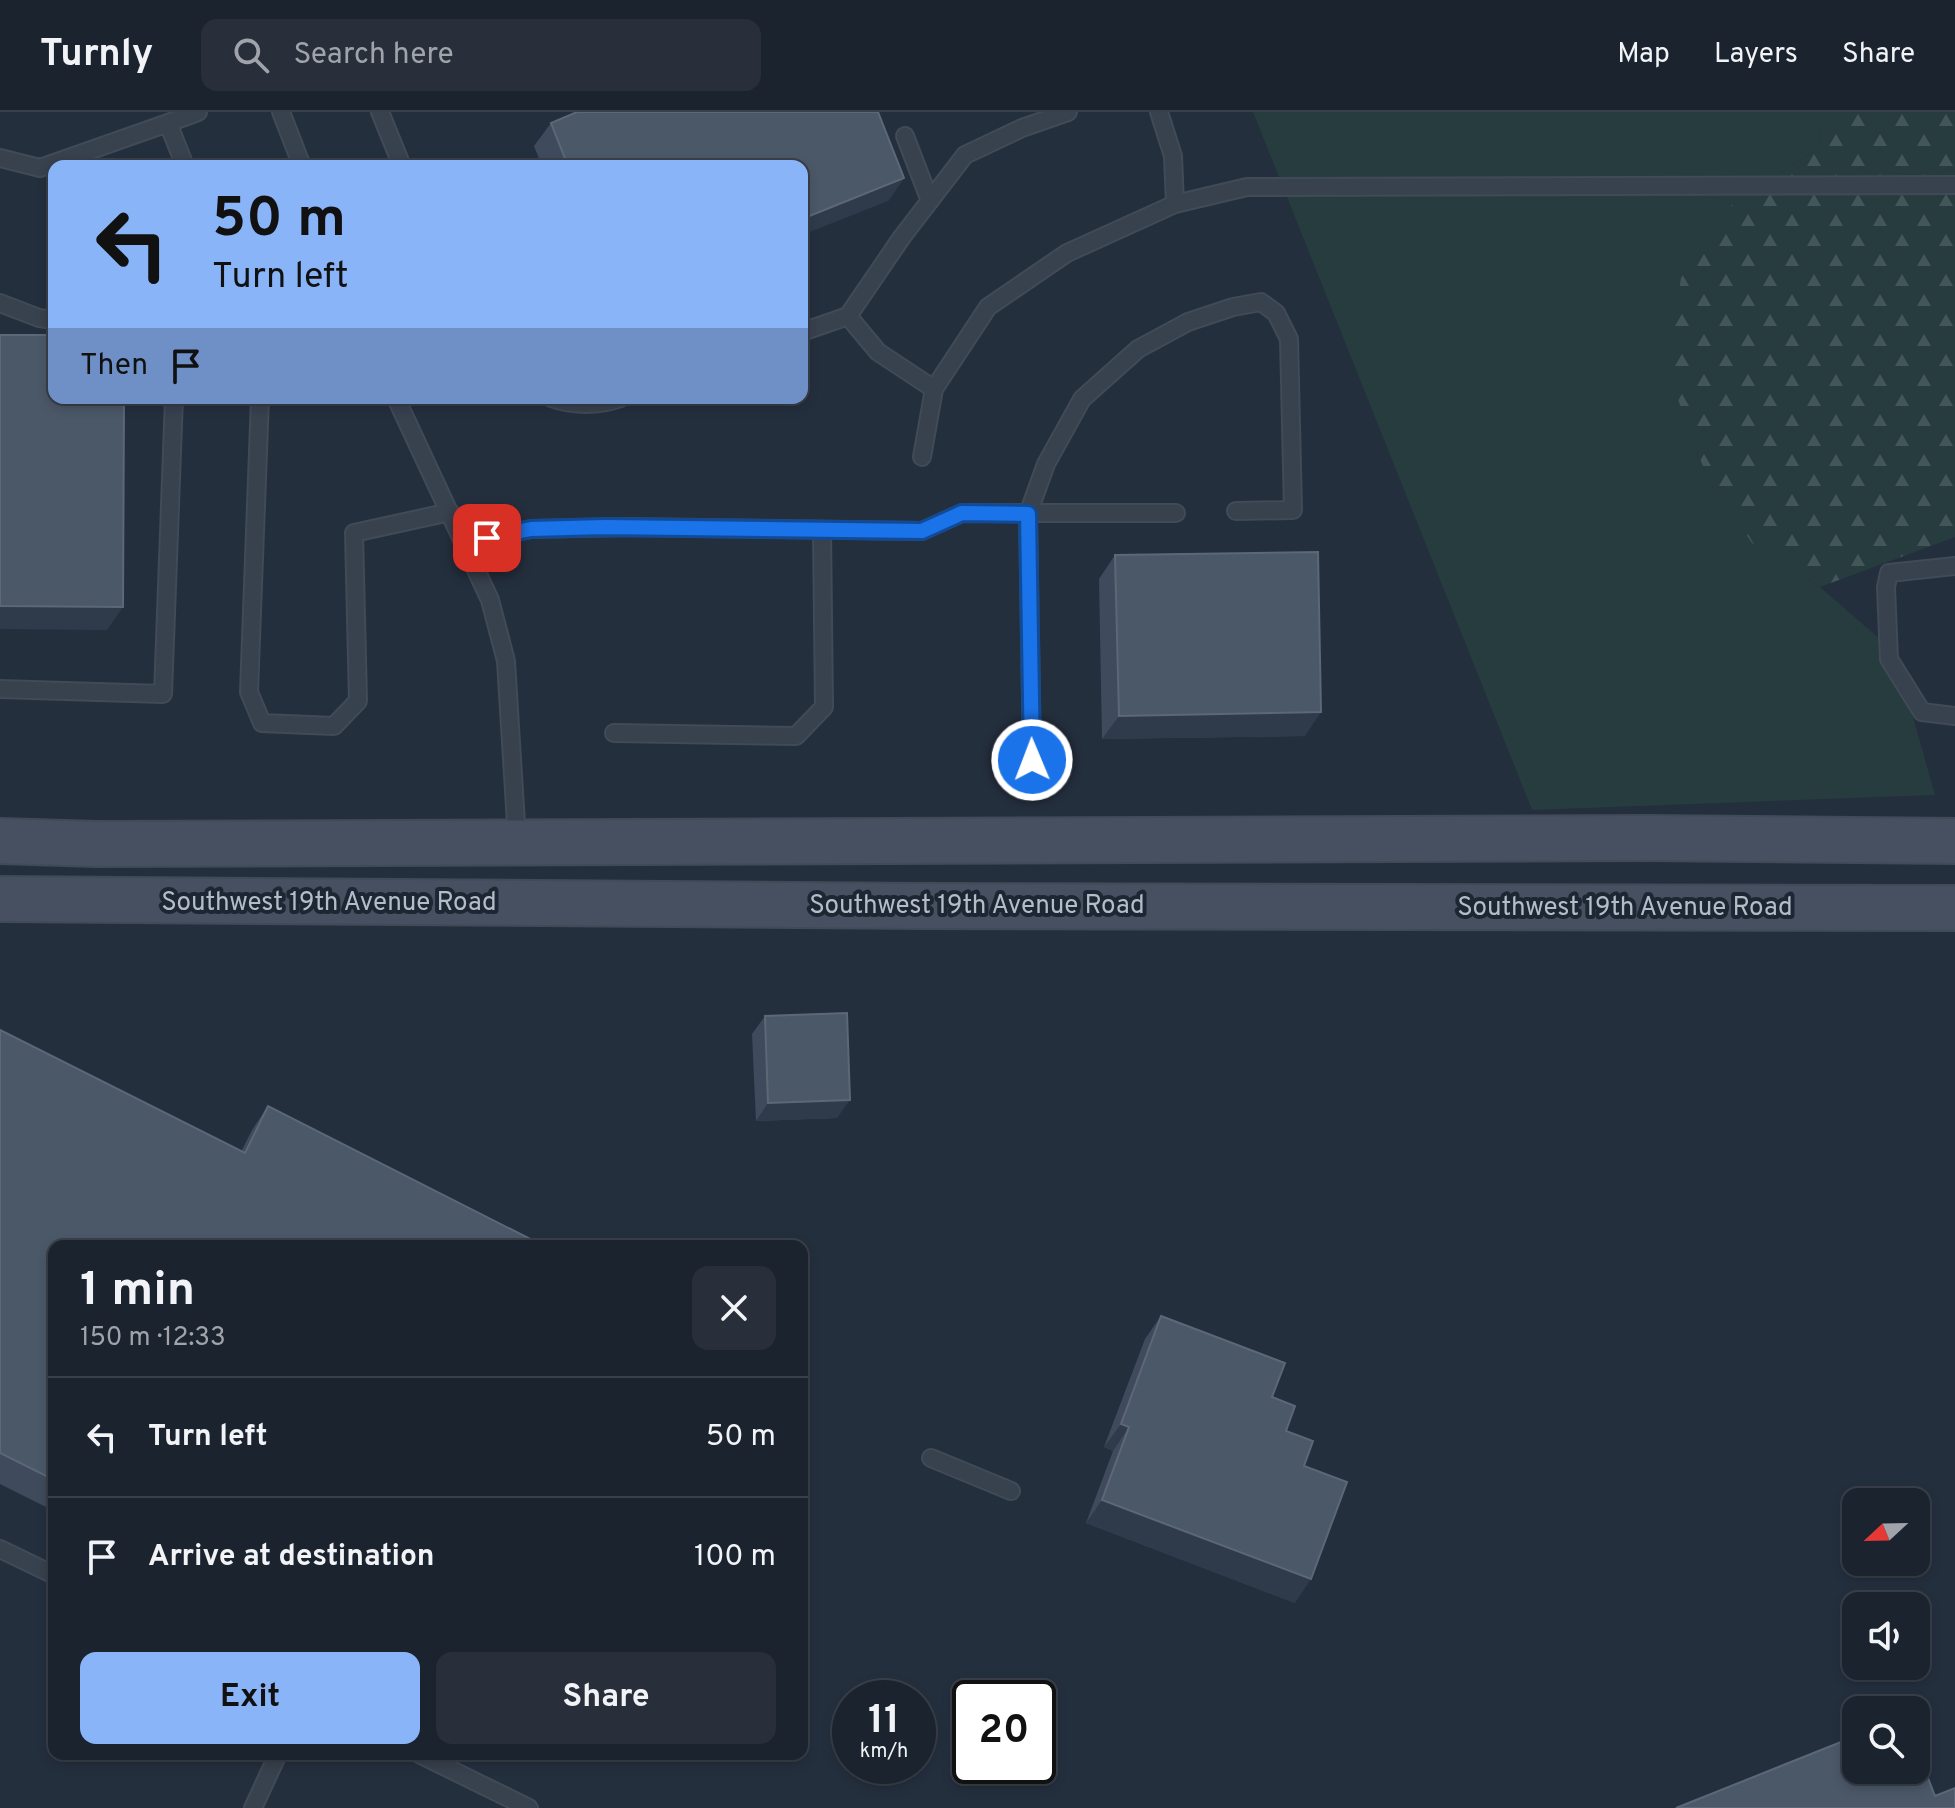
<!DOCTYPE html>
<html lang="en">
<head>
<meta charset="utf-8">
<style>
	body { margin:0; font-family:Overpass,sans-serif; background:#282f3a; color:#f1f3f6; height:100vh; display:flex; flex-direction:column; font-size:30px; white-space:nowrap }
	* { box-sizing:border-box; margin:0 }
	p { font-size:26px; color:#a0a4aa }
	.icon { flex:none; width:44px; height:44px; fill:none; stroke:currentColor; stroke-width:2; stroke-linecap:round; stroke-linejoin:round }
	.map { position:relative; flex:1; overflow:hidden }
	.drawer { position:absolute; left:48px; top:1128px; width:760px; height:520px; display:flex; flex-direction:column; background:#1b232e; border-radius:16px; box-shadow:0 4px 12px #0003,0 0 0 2px #39404a }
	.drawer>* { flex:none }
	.guide { position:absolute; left:48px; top:48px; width:760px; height:244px; border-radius:16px; box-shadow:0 4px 12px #0003,0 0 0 2px #39404a; background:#8ab4f8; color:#111; overflow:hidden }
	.needle { width:52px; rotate:248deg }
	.controls { position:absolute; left:1842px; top:1376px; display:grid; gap:16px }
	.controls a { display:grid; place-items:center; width:88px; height:88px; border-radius:16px; background:#1b232e; box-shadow:0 4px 12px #0003,0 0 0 2px #39404a; font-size:40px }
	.speed { position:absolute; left:832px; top:1568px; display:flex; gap:16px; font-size:40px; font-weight:700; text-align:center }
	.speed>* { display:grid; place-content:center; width:104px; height:104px; border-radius:50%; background:#1b232e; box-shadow:0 4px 12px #0003,0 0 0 2px #39404a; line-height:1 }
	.speed small { font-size:20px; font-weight:400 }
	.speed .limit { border:4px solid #111; border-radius:12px; background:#fff; color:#111 }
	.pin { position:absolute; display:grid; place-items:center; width:68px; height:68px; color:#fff; margin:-34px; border-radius:16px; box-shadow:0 4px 12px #0006 }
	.me { position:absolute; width:88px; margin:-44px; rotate:359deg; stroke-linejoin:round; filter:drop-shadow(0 0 6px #0008) }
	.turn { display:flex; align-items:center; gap:28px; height:168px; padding:0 32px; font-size:36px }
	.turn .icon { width:104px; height:104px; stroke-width:2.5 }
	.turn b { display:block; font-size:56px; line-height:68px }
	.then { display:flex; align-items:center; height:76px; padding:0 32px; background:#0003; gap:16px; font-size:30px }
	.round { display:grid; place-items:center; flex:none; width:84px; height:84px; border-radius:16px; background:#282f3a }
	.overview { display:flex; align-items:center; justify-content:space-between; height:136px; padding:0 32px }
	h1 { font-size:48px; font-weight:700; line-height:60px }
	.primary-button { display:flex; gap:16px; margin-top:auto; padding:16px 32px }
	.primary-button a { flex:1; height:92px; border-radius:16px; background:#8ab4f8; color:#111; font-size:32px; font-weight:700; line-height:92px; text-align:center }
	.primary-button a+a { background:#282f3a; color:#f1f3f6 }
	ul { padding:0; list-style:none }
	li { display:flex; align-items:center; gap:24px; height:120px; padding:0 32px; border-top:2px solid #39404a }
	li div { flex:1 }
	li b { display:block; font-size:30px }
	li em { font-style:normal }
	header { display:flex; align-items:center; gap:48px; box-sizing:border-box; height:112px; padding:0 40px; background:#1b232e; border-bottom:2px solid #39404a }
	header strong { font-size:38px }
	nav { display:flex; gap:44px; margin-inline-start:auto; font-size:28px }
	.search { width:560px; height:72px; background:#282f3a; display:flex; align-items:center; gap:20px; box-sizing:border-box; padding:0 28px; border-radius:16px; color:#a0a4aa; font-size:30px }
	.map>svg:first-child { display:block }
	.grass { fill:#263c3f }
	.forest { fill:url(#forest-firs) }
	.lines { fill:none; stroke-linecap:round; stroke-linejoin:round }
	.lane-casing { stroke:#414a57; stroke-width:20 }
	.secondary-casing { stroke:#414a57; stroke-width:48 }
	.lane { stroke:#38414e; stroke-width:16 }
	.secondary { stroke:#465061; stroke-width:44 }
	.wall { fill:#3f4b5c }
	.shaded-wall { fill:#2f3b4b }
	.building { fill:#4b5868; stroke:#5c6777; stroke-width:2 }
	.route-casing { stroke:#114b97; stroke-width:20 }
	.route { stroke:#1a73e8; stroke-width:14 }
	.labels { text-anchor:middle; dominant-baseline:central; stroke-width:8; stroke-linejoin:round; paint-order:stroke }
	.street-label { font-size:26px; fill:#b4bcc9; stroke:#1d2633 }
</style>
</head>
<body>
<header>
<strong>Turnly</strong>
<div class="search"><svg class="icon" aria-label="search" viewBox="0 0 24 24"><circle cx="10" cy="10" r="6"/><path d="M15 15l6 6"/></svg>Search here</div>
<nav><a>Map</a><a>Layers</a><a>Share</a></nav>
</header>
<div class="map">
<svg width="1955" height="1696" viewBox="0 0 1955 1696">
	<defs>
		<pattern id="forest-firs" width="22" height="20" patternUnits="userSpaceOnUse" patternTransform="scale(2)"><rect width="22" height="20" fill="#263c3f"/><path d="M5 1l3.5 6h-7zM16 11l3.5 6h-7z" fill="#435659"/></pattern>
	</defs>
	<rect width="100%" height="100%" fill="#242f3e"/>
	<path class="grass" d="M1253,0H1820L1821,34L1729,95L1692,328L1710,371L1752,431L1820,475L1881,528L1913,605L1935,683L1532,698Z"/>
	<path class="forest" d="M1820,0H1955V425L1820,475L1752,431L1710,371L1692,328L1667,255L1681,166L1729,95L1821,34Z"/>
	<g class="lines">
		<g class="lane-casing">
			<path id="lane" d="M281,0L302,54
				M380,0L402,54
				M905,24L930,89
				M0,46L40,56L168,11
				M185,54L168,11L198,0
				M1175,92L1247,75L1955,73
				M0,191L39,206L54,208
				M848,204L902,125L965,43L1022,16L1068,0
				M802,220L848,204L878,240L934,277
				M260,286L249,580L262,611L334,614L358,589L354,421L450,400
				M396,286L490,488L506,549L517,728
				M551,286C572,294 600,294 621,286
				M922,345L934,277L988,195L1067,141L1175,92L1173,44L1159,0
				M464,431L531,417L629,415L922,419L962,401H1176
				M1955,454L1889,461L1886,475L1889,547L1922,600L1955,604
				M0,577L163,582L174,286
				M614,621L796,624L824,595L822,418
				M1032,648L1028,402L1046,352L1082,287L1138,237L1188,210L1233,195L1261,190L1276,201L1289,227L1293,398L1236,399
				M931,1346L1011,1379
				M0,1437L54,1463
				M419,1642L529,1696
				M253,1696L278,1642"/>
		</g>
		<g class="secondary-casing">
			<path id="secondary" d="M0,729L96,732L1648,726L1955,729
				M0,787L922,794L1955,796"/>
		</g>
		<use href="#lane" class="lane"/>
		<use href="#secondary" class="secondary"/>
	</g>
	<path class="wall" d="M551,11L904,66L888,89L802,54H542L534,34Z
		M1115,443L1305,624L1102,627L1099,467Z
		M765,904L837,1006L756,1009L752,922Z
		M0,918L241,1040L252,1018L268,994L544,1134H54V1399L0,1372Z
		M1161,1204L1272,1285L1286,1319L1304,1354L1295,1491L1086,1411L1113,1339L1104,1335L1145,1227Z"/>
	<path class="shaded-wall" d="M904,66L888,89L802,123V107Z
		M0,494L123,495L107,518L0,517Z
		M1321,600L1305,624L1102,627L1119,604Z
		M850,988L837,1006L756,1009L768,991Z
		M1121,1312L1129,1315L1113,1339L1104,1335Z
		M1102,1388L1311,1467L1295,1491L1086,1411Z"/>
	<path class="building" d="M577,0H878L904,66L802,107V54H568L551,11Z
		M0,223H54V286H124L123,495L0,494Z
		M1318,440L1321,600L1119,604L1115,443Z
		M847,901L850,988L768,991L765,904Z
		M0,918L245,1041L268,994L544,1134H54V1368L0,1341Z
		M1161,1204L1285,1251L1272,1285L1295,1294L1286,1319L1313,1329L1304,1354L1347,1370L1311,1467L1102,1388L1129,1315L1121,1312Z
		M1856,1624V1658H1916V1635L1935,1684L1955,1676V1696H1676Z"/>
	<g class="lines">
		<g class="route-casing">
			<path id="route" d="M487,426L531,417L605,415L922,419L962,401L1028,402L1032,648"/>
		</g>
		<use href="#route" class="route"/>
	</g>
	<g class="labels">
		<g class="street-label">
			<text x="329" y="791">Southwest 19th Avenue Road</text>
			<text x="977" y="794">Southwest 19th Avenue Road</text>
			<text x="1625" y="796">Southwest 19th Avenue Road</text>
		</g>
	</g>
</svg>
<div class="controls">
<a><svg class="needle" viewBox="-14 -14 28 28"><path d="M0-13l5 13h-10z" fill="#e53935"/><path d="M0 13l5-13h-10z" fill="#a0a4aa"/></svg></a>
<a><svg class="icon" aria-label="sound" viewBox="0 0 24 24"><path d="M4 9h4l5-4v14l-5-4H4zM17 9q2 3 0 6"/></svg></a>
<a><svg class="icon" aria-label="search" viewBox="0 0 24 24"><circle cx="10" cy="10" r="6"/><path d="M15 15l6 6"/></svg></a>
</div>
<div class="speed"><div>11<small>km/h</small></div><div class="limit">20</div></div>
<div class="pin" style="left:487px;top:426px;background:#d93025"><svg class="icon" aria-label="arrive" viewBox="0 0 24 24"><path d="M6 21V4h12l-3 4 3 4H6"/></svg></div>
<svg class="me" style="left:1032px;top:648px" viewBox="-20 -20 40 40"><circle r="17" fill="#1a73e8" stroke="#fff" stroke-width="3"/><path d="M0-11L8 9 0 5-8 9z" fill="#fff"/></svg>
<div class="guide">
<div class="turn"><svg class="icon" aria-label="left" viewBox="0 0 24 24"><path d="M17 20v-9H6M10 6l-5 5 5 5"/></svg><div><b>50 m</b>Turn left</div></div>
<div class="then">Then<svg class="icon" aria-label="arrive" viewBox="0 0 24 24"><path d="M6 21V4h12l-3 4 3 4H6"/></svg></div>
</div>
<section class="drawer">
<div class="overview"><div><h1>1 min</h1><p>150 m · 12:33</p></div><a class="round"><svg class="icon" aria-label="close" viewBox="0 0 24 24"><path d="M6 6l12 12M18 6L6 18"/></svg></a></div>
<ul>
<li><svg class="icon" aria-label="left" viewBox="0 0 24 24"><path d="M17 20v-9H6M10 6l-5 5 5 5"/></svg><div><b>Turn left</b></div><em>50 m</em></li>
<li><svg class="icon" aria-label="arrive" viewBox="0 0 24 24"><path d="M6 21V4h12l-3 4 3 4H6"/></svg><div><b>Arrive at destination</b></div><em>100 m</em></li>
</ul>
<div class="primary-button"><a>Exit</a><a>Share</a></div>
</section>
</div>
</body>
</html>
